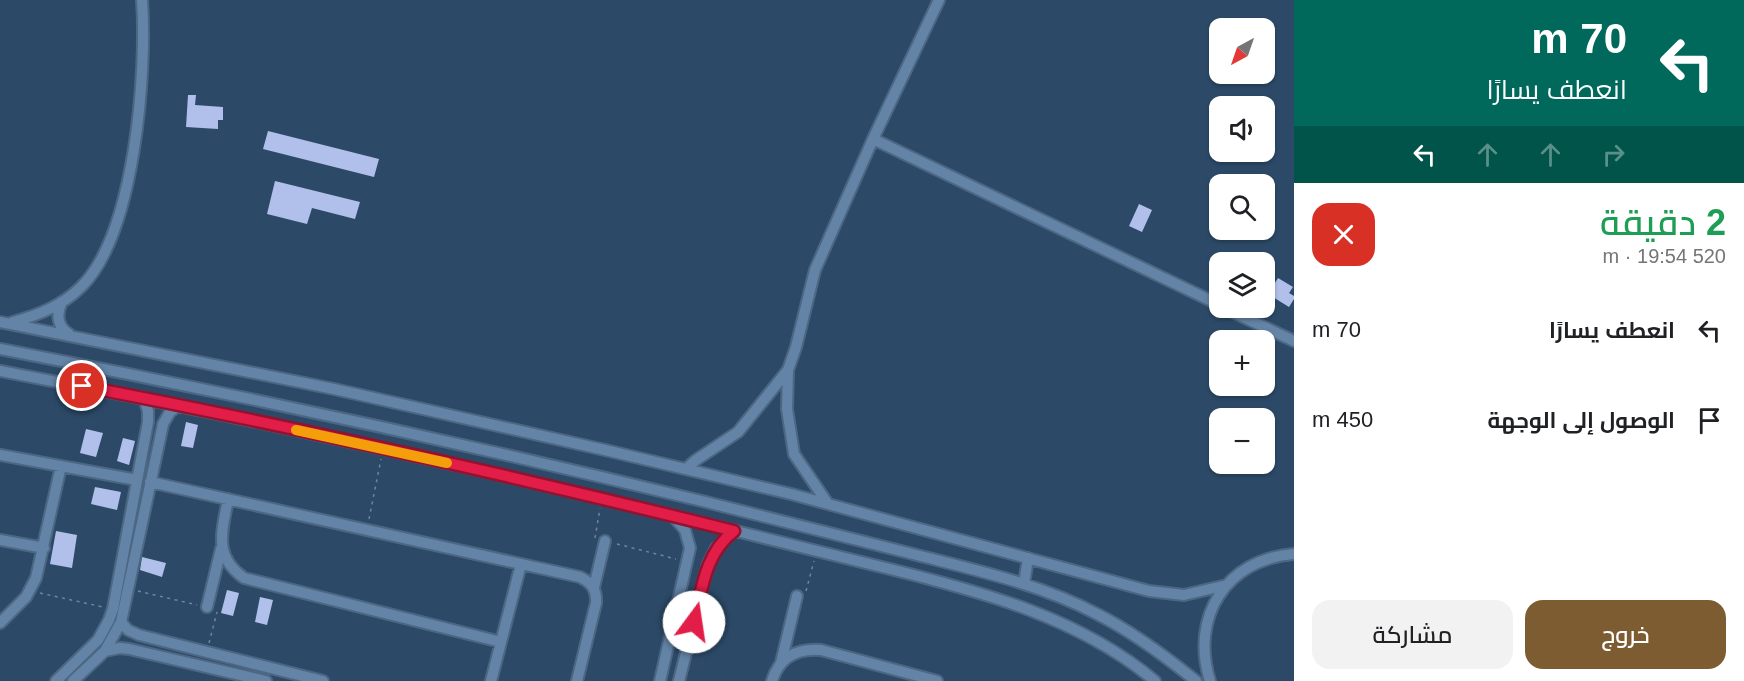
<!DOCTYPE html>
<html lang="ar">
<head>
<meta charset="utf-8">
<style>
	body { margin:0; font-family:Helvetica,Cairo,sans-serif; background:#f2f2f2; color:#202124; direction:rtl; height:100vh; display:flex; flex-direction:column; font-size:22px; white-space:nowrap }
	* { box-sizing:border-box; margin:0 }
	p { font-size:20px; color:#757577 }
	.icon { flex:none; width:33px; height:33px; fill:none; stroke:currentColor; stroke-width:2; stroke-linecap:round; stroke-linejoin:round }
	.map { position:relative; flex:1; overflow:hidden; direction:ltr }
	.side { display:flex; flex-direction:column; background:#fff; width:450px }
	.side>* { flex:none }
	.banner { background:#00695c; color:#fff; overflow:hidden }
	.needle { width:39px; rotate:220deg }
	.tools { position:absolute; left:1209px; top:18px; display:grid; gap:12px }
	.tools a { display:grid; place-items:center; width:66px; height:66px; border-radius:12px; background:#fff; box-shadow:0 2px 4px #0004; font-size:30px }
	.pin { position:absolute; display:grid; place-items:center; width:51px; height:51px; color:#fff; margin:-26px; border:3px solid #fff; border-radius:50%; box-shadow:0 2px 6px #0007 }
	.me { position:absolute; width:66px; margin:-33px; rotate:14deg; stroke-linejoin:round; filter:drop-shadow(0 0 4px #0008) }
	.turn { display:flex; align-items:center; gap:21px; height:126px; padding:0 18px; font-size:27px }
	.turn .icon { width:78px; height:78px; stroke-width:2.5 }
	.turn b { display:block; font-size:42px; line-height:51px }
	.lanes { display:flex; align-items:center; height:57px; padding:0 18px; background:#0003; justify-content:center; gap:30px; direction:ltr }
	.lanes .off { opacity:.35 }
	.round { display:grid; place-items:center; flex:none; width:63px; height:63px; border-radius:18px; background:#f2f2f2 }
	.summary { display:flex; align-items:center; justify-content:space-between; height:102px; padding:0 18px }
	h1 { font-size:36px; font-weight:600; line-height:45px; color:#1e9e55 }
	.cta { display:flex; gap:12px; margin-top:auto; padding:12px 18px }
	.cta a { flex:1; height:69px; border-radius:18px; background:#7e5c31; color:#fff; font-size:24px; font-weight:600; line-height:69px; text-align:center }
	.cta a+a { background:#f2f2f2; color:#202124 }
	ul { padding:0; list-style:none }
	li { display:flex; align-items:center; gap:18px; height:90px; padding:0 18px }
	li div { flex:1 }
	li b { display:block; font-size:22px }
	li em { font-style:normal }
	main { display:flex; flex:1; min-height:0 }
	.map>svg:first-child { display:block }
	.building { fill:#b1c0eb }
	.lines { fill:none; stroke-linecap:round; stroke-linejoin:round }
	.minor-casing { stroke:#4c6783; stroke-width:14 }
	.path { stroke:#6e869f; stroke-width:1.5; stroke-dasharray:3 4.5; stroke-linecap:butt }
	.minor { stroke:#6384a6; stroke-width:10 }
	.route-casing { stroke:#92132f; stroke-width:15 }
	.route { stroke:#e11d48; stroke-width:10 }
	.slow { stroke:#f59e0b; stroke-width:10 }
</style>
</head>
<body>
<main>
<section class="side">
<div class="banner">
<div class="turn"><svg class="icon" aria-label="left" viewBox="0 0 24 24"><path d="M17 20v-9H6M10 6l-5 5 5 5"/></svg><div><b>70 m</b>انعطف يسارًا</div></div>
<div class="lanes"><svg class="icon" aria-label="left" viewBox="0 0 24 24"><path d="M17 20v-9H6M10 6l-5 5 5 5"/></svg><svg class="icon off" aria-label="ahead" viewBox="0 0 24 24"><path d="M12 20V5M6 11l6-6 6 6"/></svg><svg class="icon off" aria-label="ahead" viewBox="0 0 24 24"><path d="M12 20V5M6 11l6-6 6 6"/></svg><svg class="icon off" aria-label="right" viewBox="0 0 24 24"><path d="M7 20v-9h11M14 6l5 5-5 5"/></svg></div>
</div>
<div class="summary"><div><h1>2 دقيقة</h1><p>520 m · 19:54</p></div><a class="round" style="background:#d93025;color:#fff"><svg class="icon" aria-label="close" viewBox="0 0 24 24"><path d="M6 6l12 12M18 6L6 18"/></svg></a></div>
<ul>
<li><svg class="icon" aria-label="left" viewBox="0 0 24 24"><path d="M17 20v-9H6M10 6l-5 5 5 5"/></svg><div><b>انعطف يسارًا</b></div><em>70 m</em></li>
<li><svg class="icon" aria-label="arrive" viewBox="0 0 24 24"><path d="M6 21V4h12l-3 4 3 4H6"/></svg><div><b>الوصول إلى الوجهة</b></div><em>450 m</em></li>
</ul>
<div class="cta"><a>خروج</a><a>مشاركة</a></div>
</section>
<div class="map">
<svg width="1294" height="681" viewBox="0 0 1294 681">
	<rect width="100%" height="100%" fill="#2c4a68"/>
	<path class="building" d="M188,95H196L195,105L223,107V120H218V129L186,127Z
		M268,131L379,159L374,177L263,149Z
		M275,181L360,202L355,219L312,208L307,224L267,214Z
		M1139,204L1152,210L1142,232L1129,226Z
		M1278,278L1293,287L1289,293L1294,296V299L1289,307L1268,294Z
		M186,422L198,425L193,448L181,446Z
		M86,429L103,433L96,457L80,453Z
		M123,438L135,441L129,465L117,461Z
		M95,487L121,492L117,510L91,504Z
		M56,531L77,535L72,568L50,564Z
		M142,557L166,563L162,577L140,570Z
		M227,590L239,593L233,616L221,613Z
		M260,597L273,600L267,625L255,622Z"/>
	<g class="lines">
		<g class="minor-casing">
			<path id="minor" d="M873,139L1220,305
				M61,304C56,316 58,327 69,334
				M1224,308L1294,341
				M0,322L334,389L605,450L791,494L1149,591L1184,595L1227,585
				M13,322C38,315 62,306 81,287C135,234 147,73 142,0
				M0,349C236,394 472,445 706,502C775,519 844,536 913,554C975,570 1040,584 1097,614C1133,632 1165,656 1196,681
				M0,371C249,418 497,472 744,533C792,545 841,557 890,569C983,592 1080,618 1155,681
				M0,455L137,480
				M686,469L696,460L738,432L788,370
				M150,482L580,577C592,583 597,590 596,603L577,681
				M228,499C222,532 213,556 244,578L501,642
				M828,504L794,454L787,409L788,370L796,347L815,270L873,139L939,0
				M0,540L44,548
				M1024,584L1028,558
				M594,587L605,541
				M207,607L221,549
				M121,622L128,630L139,635L323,681
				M0,623L26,597L36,578L61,466
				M105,651L120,648L129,649L266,681
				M781,663L797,596
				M56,681L98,640L109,620L113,609L148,422V411L144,398
				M73,681L105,651L121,622L163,424L170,412L179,405
				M491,681L521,564
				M660,681L690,548L685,530L673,516
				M679,681L708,564L716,548L734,531
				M772,681C779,657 798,648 821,650L937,681
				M1210,681C1190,617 1226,559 1294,554"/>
		</g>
		<path class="path" d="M369,519L381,459
			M595,538L600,508
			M617,544L676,559
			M138,591L197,605
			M806,591L814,561
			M40,593L103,607
			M209,643L217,612"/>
		<use href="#minor" class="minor"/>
	</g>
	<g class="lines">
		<g class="route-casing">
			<path id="route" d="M82,386C301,428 518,477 734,531C705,553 702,589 694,622"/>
		</g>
		<use href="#route" class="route"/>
		<path class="slow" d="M296,430L447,463"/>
	</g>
</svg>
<div class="tools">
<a><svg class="needle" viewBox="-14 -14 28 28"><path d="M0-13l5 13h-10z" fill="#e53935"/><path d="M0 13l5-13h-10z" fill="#757577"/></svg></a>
<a><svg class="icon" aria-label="sound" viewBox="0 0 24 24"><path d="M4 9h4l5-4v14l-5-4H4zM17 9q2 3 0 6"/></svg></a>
<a><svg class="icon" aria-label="search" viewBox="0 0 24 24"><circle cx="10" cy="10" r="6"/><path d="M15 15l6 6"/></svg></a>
<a><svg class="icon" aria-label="layers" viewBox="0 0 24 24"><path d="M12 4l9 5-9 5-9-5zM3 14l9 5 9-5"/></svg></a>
<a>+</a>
<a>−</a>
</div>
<div class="pin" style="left:82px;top:386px;background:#d93025"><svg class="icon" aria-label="arrive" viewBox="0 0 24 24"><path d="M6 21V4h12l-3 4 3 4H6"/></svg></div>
<svg class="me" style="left:694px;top:622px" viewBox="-20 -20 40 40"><circle r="19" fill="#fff"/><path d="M0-13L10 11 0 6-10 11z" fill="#e11d48"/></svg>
</div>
</main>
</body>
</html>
